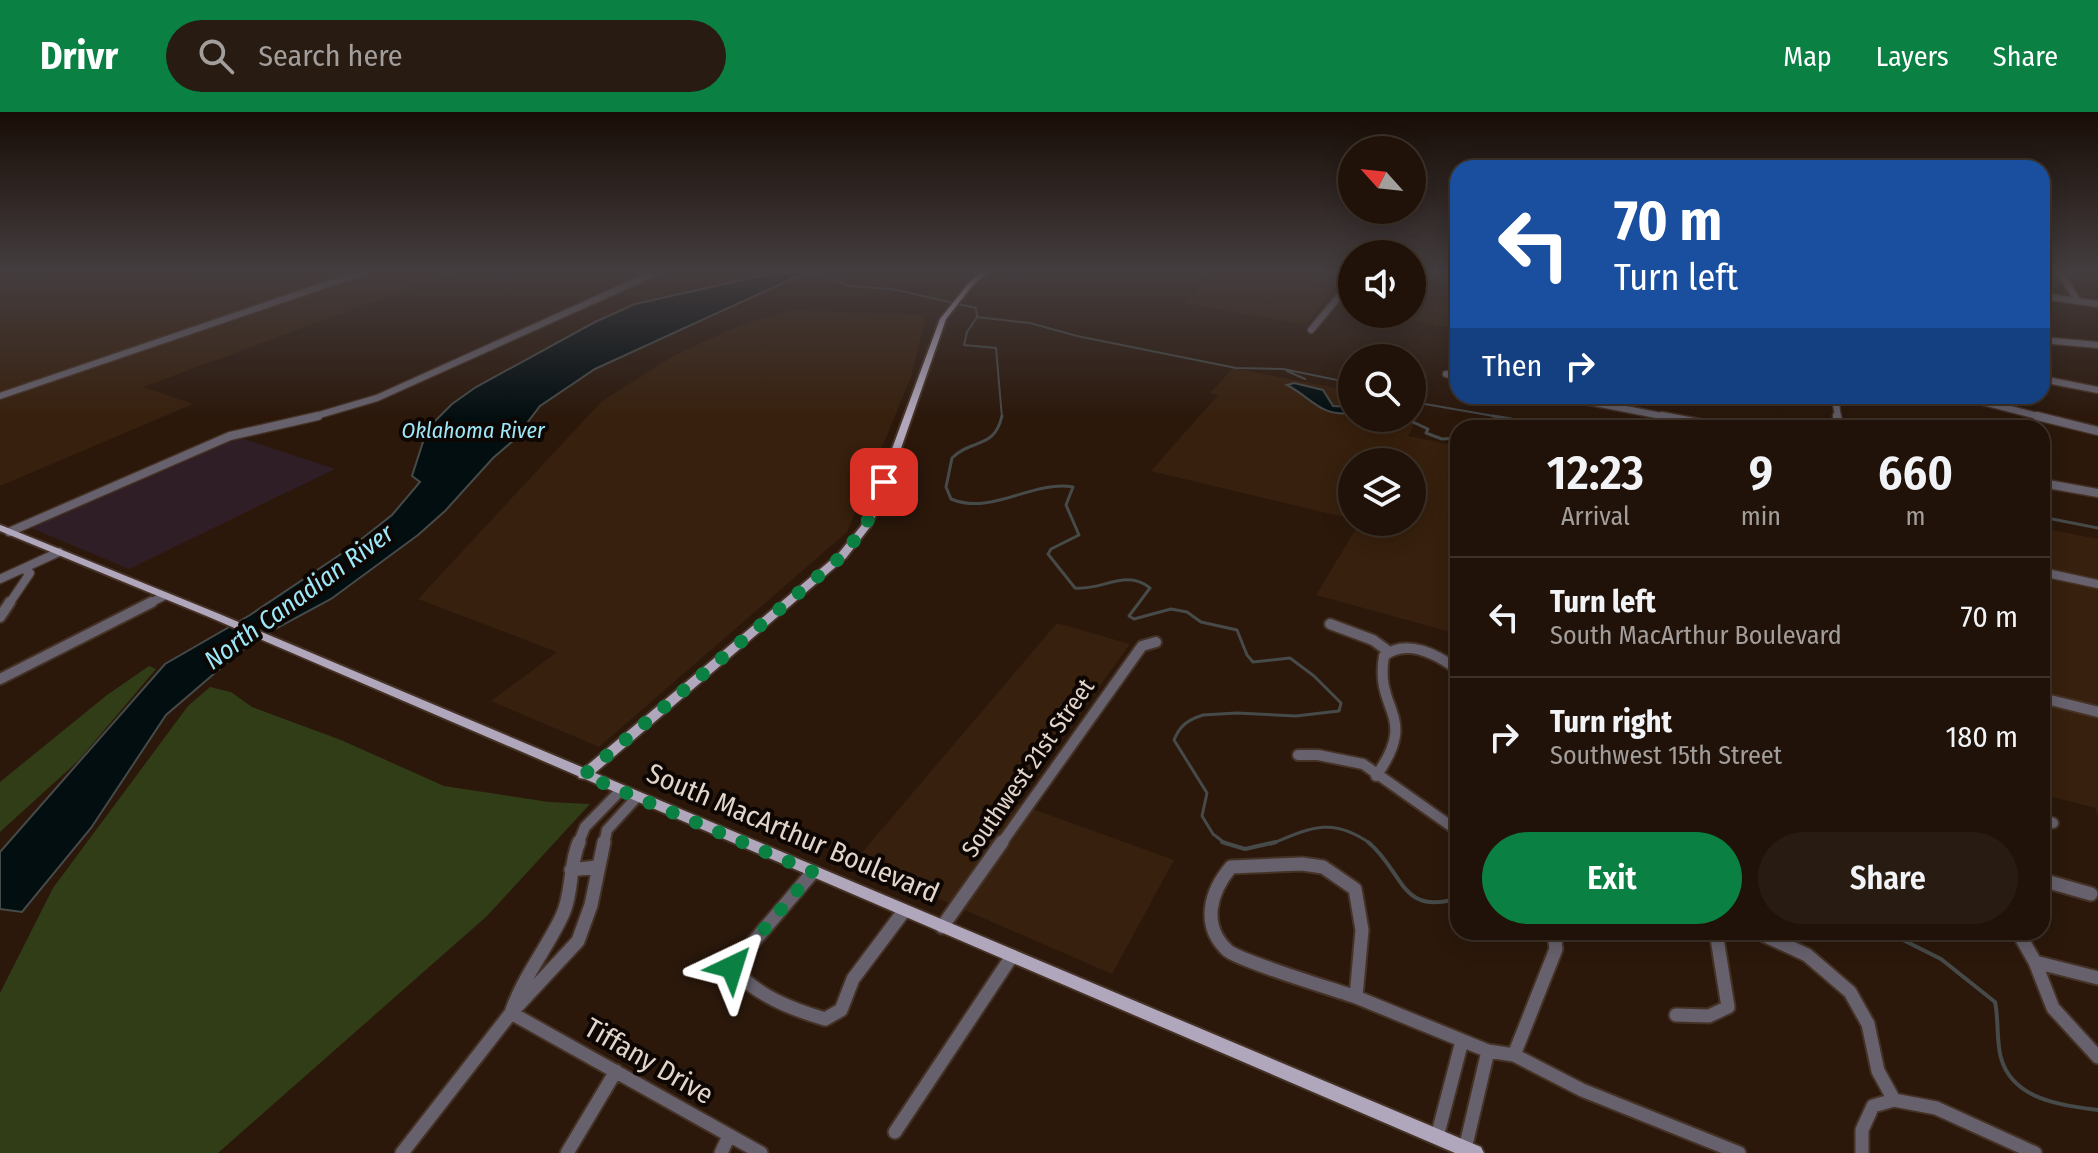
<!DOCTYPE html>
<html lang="en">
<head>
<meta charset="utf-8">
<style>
	body { margin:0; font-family:"Fira Sans Condensed",sans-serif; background:#281b12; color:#f1f3f6; height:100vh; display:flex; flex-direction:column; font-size:30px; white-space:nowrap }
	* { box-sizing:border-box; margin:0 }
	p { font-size:26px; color:#a29e9c }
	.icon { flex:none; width:44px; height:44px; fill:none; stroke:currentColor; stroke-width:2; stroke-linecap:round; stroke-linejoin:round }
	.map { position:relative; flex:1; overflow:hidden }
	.panel { position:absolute; left:1450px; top:308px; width:600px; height:520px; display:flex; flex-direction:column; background:#201208; border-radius:24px; box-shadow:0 4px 20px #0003,0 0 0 2px #3d3229 }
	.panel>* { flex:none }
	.top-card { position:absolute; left:1450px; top:48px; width:600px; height:244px; border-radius:24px; box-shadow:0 4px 20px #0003,0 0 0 2px #3d3229; background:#1a4fa0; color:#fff; overflow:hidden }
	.needle { width:52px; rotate:297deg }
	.fabs { position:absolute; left:1338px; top:24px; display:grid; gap:16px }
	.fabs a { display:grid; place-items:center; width:88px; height:88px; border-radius:50%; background:#201208; box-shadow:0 4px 20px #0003,0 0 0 2px #3d3229; font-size:40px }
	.pin { position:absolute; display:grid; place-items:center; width:68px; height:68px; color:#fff; margin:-34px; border-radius:16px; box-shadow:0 4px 12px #0006 }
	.me { position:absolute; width:88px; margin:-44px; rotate:41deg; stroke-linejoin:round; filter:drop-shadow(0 0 6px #0008) }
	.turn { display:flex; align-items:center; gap:28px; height:168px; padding:0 32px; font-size:36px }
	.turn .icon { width:104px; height:104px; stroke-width:2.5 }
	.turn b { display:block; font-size:56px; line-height:68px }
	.then { display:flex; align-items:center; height:76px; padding:0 32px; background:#0003; gap:16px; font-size:30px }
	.eta { display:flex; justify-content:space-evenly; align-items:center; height:136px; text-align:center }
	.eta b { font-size:48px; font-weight:600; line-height:56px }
	.cta { display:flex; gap:16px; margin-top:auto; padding:16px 32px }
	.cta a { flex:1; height:92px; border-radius:48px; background:#0b8043; color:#fff; font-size:32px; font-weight:600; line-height:92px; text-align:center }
	.cta a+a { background:#281b12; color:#f1f3f6 }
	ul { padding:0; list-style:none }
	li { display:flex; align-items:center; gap:24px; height:120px; padding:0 32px; border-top:2px solid #3d3229 }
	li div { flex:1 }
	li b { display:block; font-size:30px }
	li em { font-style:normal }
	header { display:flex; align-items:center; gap:48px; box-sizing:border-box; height:112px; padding:0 40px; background:#0b8043; color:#fff }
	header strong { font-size:38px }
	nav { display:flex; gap:44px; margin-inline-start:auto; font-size:28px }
	.search { width:560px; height:72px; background:#281b12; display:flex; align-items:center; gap:20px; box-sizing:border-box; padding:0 28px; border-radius:44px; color:#a29e9c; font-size:30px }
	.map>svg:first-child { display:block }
	.commercial { fill:#301e26 }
	.built { fill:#37200d }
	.green { fill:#303d16 }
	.water { fill:#030e11; stroke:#464a49; stroke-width:2 }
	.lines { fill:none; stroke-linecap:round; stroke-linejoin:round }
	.stream-far2 { stroke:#464a49; stroke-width:2 }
	.stream-far1 { stroke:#464a49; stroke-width:3 }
	.stream { stroke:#464a49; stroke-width:4 }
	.minor-far3-casing { stroke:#453226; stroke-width:9 }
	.minor-far2-casing { stroke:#453226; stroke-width:11 }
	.minor-far1-casing { stroke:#453226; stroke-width:14 }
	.minor-casing { stroke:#453226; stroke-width:17 }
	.major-casing { stroke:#453226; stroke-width:4 }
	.minor-far3 { stroke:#66616c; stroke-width:6 }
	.minor-far2 { stroke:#66616c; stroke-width:8 }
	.minor-far1 { stroke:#66616c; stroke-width:10 }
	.minor { stroke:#66616c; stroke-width:13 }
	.major { fill:#b0a7bc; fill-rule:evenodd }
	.route { stroke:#0b8043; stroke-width:14; stroke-dasharray:0 25.2 }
	.labels { text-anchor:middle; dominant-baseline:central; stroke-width:8; stroke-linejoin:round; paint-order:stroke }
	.far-water-label { font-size:22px; font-style:italic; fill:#9de7f8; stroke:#0d0603 }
	.street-label { font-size:24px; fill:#e2d5cc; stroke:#0d0603 }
	.water-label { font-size:26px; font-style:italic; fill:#9de7f8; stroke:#0d0603 }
	.near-street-label { font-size:28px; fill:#e2d5cc; stroke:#0d0603 }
</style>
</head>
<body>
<header>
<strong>Drivr</strong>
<div class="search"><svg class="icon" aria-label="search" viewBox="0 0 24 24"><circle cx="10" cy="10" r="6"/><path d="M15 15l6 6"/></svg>Search here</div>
<nav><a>Map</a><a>Layers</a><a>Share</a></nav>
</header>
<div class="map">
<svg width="2098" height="1041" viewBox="0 0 2098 1041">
	<rect width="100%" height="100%" fill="#2b180b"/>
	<path class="commercial" d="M238,325L335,357L129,457L29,415Z"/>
	<path class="built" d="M0,160L89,163L350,160L0,281Z
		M370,160H454L143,275L193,292L0,374V288Z
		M1199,160H1348L1306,213L1183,191L1214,164Z
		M1412,160H1458V217L1374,202H1412Z
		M791,198L926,203L911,265L847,420L599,635L491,589L557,540L418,487L601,290L673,244L738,214Z
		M1233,256L1352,279V306H1412V291L1425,293L1408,324L1458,334V522L1316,483L1360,410H1412V350H1352V407L1151,359L1218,283L1210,281Z
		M2042,416L2098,427V705L2095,696L2042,682Z
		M1057,511L1130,532L1016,691L1174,748L1112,862L854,750Z"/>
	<path class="green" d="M149,554L156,557L78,649L0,720V670L107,583Z
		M210,575L231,580L252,595L341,628L444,674L549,690L590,692L487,804L218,1041H0V881L53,776L188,594Z"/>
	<path class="water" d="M778,160H821L796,165L595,257L540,294L514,328L493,346L445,399L418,423L331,487L275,517L237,542L166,603L91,716L22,800L0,797V740L165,552L250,503L350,436L392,403L420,370L412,364L423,330L432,312L452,292L476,275L595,210L635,192Z
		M1294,271L1323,278L1333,294L1352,295V301C1320,305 1312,286 1287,273Z"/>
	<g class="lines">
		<path class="stream-far2" d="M813,160L849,174L892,177L976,196L977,205
			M977,205L967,220L964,233L996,236L1002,306
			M977,205L1030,211L1077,224L1236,256L1283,257L1352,271
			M1287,259L1305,267
			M1412,286L1425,292L1505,306"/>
		<path class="stream-far1" d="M1002,304C994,338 972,326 952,346L946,375L951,387C991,404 1032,368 1073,375L1066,393L1079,423L1051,437L1048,442L1075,476C1102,479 1126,456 1150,476L1129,504L1134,507L1171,497L1187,500L1201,510L1237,518L1247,543L1253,550L1290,546L1314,564L1341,591L1339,599L1296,604L1237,601L1203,603C1188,608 1180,613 1174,628L1207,681L1202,704L1213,722L1226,732
			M1493,304L1566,316
			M1404,306L1428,317L1426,321L1442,327L1458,326
			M2042,405L2098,416
			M1271,732C1310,716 1332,704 1371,732"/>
		<path class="stream" d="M1222,730L1245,737L1276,730
			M1368,730C1403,758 1400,805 1458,786
			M1887,820L1941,847L1995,890C1999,908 1996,928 2001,946C2013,988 2061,993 2098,998"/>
		<g class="minor-far3-casing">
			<path id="minor-far3" d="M2060,160L2077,188
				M2042,184L2098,192
				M1311,218L1352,169
				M2042,228L2098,233
				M1446,262L1458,265
				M2042,267L2098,278
				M0,284L363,160
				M1559,284L1672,306
				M1835,284L1838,306
				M1960,284L2045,306
				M309,306L377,286L657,160"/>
		</g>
		<g class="minor-far2-casing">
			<path id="minor-far2" d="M1662,304L1726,316
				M1837,304L1839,316
				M2037,304L2098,319
				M2042,371L2098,381
				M9,420L230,324L318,304
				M2042,460L2098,472
				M0,467L59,440
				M9,492L30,461L23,457
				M148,492L164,484"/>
		</g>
		<g class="minor-far1-casing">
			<path id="minor-far1" d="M0,505L10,490
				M1330,512L1373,528L1388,539
				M0,567L152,490
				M2042,586L2098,600
				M1298,643H1318L1363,652L1458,719
				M1376,664C1420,603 1374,600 1384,544C1407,526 1438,543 1458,558
				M2042,707L2053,711
				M578,732L585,715L621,678
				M604,732L607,718L637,685
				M1001,732L1142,534L1156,530"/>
		</g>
		<g class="minor-casing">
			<path id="minor" d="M1302,752L1323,755L1355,777L1362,818L1356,885C1333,877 1239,849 1227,838C1201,813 1210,780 1231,755Z
				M571,758L596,755
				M813,760L732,855C755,883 791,897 825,907L841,898L853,867L904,799
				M2042,768L2091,782
				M942,815L1002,730
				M1757,820L1807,843L1850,880L1868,912L1878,959L1894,988L1936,996L2035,1041
				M2018,820L2035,850
				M2098,866L2035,850L2053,896L2098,945
				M1356,885L1488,939L1514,943L1582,978L1739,1041
				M512,898C524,864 547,836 562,804C573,781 569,753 579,730
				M511,901L761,1041
				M1676,903L1709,904L1728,895L1716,820
				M1514,943L1556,837L1554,820
				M895,1020L1012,844
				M1437,1025L1462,929
				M1465,1037L1488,939
				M402,1041L511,901L578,829L591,793L604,730
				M567,1041L616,959
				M721,1041L729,1024
				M1862,1041V1018L1873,994L1894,988"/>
		</g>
		<g class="major-casing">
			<path id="major" d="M981,160H988L972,174L946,207L882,391L870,415L846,446L595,661L1481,1035L1484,1041H1455L585,667L579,666L578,664L209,505L0,419V413L3,414L217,501L584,656L838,442L861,414L872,391L940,207L968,172Z"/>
		</g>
		<use href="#minor-far3" class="minor-far3"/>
		<use href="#minor-far2" class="minor-far2"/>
		<use href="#minor-far1" class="minor-far1"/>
		<use href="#minor" class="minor"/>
		<use href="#major" class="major"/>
	</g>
	<linearGradient id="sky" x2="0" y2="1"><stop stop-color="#180d06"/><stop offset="0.52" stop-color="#443d3f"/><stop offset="1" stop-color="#443d3f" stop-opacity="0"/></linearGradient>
	<rect width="2098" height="306" fill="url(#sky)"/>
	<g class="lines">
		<path class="route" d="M732,855L813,760L584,663L842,444L865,415L884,370"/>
	</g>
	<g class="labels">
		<g class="far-water-label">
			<text x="473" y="318">Oklahoma River</text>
		</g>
		<g class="street-label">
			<text transform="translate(1028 656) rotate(-55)">Southwest 21st Street</text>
		</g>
		<g class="water-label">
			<text transform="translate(299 485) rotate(-36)">North Canadian River</text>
		</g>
		<g class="near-street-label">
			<text transform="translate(793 721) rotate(23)">South MacArthur Boulevard</text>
			<text transform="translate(649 949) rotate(30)">Tiffany Drive</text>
		</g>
	</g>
</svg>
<div class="fabs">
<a><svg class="needle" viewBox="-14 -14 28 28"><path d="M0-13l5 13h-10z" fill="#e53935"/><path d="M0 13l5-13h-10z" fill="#a29e9c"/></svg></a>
<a><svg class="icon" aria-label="sound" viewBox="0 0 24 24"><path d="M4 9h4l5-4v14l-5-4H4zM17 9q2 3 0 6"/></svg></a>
<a><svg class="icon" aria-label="search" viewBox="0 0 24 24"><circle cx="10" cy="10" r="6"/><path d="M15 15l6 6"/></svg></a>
<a><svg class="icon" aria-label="layers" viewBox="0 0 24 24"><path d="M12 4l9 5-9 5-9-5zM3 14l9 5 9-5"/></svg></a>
</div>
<div class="pin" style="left:884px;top:370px;background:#d93025"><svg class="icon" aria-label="arrive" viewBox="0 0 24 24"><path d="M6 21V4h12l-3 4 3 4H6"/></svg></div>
<svg class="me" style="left:732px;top:855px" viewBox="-20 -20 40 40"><path d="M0-17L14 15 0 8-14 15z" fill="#0b8043" stroke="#fff" stroke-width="4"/></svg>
<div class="top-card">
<div class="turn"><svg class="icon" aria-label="left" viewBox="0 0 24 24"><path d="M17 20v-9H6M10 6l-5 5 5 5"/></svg><div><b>70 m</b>Turn left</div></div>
<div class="then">Then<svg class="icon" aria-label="right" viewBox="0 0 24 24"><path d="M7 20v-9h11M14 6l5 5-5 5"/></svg></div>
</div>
<section class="panel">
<div class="eta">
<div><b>12:23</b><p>Arrival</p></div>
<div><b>9</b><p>min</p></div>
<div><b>660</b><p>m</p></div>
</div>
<ul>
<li><svg class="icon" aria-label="left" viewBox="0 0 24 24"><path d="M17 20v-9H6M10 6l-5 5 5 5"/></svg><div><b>Turn left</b><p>South MacArthur Boulevard</p></div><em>70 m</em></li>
<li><svg class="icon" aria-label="right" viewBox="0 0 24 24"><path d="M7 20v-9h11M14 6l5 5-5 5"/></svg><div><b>Turn right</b><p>Southwest 15th Street</p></div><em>180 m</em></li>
</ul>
<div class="cta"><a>Exit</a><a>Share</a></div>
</section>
</div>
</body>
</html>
